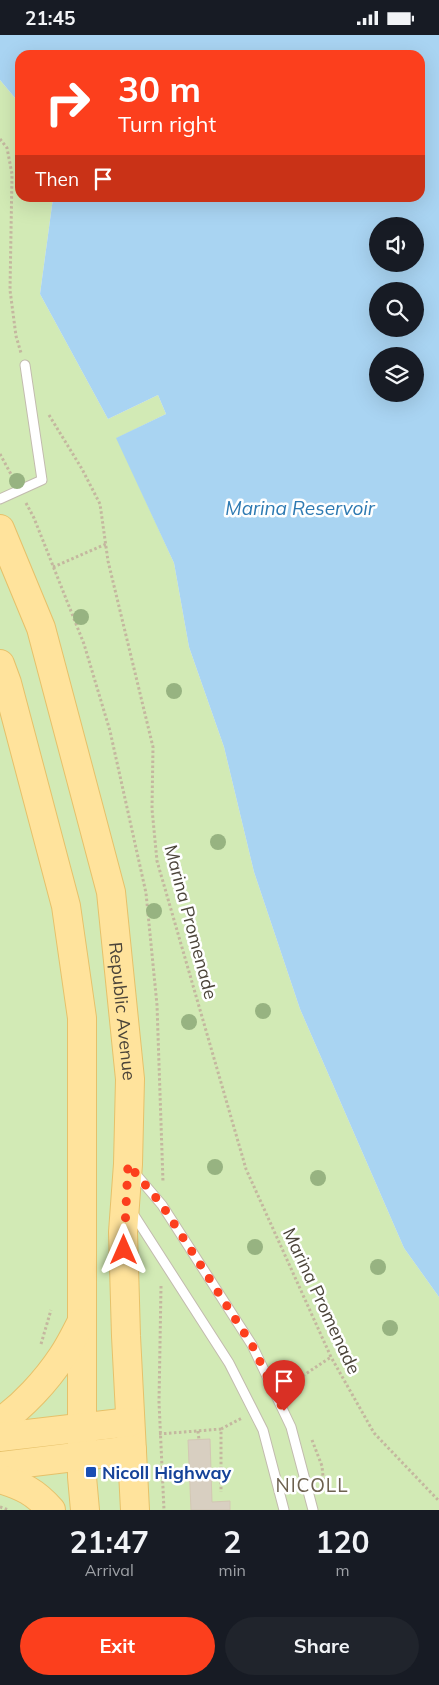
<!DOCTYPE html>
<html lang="en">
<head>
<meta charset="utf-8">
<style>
	body { margin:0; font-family:Mulish,sans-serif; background:#20242c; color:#f1f3f6; height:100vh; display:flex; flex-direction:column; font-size:19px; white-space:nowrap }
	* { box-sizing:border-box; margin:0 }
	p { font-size:16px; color:#9ea1a6 }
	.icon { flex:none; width:28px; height:28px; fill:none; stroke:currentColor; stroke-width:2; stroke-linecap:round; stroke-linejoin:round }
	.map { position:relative; height:1475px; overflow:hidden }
	.details { display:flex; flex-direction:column; background:#171b24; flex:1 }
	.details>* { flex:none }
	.top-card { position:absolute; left:15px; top:15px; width:410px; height:152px; border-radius:15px; box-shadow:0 5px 20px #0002; background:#fc3f1d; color:#fff; overflow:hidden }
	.controls { position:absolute; left:369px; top:182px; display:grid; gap:10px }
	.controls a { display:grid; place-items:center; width:55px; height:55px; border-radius:50%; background:#171b24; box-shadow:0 5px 20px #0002; font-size:25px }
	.pin { position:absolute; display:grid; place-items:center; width:42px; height:42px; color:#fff; margin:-51px -21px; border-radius:50% 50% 50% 0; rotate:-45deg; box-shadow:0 0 5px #0007 }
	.pin .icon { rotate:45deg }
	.me { position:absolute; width:55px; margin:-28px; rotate:0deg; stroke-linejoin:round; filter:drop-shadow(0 0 4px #0008) }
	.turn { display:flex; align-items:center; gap:18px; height:105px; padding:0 20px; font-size:22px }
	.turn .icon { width:65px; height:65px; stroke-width:2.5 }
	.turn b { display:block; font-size:35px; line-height:42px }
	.then { display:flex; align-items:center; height:48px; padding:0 20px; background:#0003; gap:10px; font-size:19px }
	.eta { display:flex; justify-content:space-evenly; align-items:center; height:85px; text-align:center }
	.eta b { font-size:30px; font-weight:700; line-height:35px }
	.action { display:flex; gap:10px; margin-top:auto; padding:10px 20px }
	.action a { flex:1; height:58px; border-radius:30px; background:#fc3f1d; color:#fff; font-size:20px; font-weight:700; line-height:58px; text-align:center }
	.action a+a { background:#20242c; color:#f1f3f6 }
	.status { display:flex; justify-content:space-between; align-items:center; height:35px; padding:0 25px; background:#171b24; direction:ltr }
	.status svg { height:14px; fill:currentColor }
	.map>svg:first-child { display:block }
	.green { fill:#d2eab5 }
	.water { fill:#a9d4f2; fill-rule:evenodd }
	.building { fill:#d8cfc1; stroke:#d3c7b4 }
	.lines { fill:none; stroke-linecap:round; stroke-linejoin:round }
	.lane-casing { stroke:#c2bbae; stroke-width:11 }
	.primary-casing { stroke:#e6c16a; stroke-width:30 }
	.path { stroke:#c4b79f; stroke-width:3; stroke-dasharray:2.5 2.5; stroke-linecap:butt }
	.lane { stroke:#fff; stroke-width:9 }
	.primary { stroke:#ffe39c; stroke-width:28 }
	.tree { fill:#97b381 }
	.route { stroke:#fc3f1d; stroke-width:9; stroke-dasharray:0 16.2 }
	.transit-dot { fill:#1a4fb4; stroke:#fff; stroke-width:2 }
	.labels { text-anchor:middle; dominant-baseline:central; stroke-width:5; stroke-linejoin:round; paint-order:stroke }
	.street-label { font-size:18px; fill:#4b4439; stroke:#fff }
	.transit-label { font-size:18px; font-weight:bold; fill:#164399; stroke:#fff; text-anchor:start }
	.water-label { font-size:19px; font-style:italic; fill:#2e7ab2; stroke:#fff }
	.neighbourhood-label { font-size:19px; letter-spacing:1px; fill:#6e6250; stroke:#fff }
</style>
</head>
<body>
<div class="status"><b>21:45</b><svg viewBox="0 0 49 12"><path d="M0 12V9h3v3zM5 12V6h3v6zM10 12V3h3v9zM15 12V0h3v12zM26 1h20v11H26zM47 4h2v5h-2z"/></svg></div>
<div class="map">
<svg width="439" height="1475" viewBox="0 0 439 1475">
	<rect width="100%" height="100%" fill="#f6f3ec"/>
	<path class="green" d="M0,45L20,69V162L53,163L40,259L108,384L158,360L166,379L117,403L174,528L189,612L224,712L254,837L300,974L404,1213L439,1262V1475H0Z"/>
	<path class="water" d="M0,0H439V1262L404,1213L300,974L254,837L224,712L189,612L174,528L116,403L166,379L158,360L108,384L40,259L53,163L420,162V20H20V69L0,45ZM378,191H415V229H378ZM378,256H415V294H378ZM378,321H415V359H378Z"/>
	<path class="building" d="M210,1404L212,1467L230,1466V1475H191L188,1405Z"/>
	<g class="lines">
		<g class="lane-casing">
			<path id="lane" d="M0,464L42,445L25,330
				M134,1137L162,1170L252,1310L291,1392L313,1475
				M132,1177L229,1328L263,1395L284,1475"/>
		</g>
		<g class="primary-casing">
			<g id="primary">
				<path id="s1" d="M0,494L41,593L111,857L130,1044L128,1129L123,1197L126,1301L135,1475"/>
				<path d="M0,629L7,648L66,871L82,983V1442L85,1475"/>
				<path d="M0,1387C23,1371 46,1346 62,1322C69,1312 75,1300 81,1288"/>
				<path d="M0,1402L130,1387"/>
				<path d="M0,1431L132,1415"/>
				<path d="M0,1444C23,1451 35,1457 51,1475"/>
			</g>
		</g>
		<path class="path" d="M0,104L7,113L12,139L10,255L16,301L21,318
			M49,380L82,434L100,469L108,526L153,712L152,774L157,826L246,1134L331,1322L374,1398L439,1466
			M0,419L13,443
			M26,468L34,483L84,609L110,696L146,858L157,970L163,1147
			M53,532L106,509
			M161,1251L159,1367L164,1475
			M41,1309L51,1275
			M286,1352L331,1322
			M221,1394L242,1383
			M198,1396L199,1405
			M159,1399L221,1394V1457
			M312,1405L322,1431L324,1452
			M0,1472L9,1475"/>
		<use href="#lane" class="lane"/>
		<use href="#primary" class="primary"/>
	</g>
	<g class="tree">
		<circle cx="17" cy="446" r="8"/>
		<circle cx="81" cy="582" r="8"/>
		<circle cx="174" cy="656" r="8"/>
		<circle cx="218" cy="807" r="8"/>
		<circle cx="154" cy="876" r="8"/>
		<circle cx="263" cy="976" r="8"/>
		<circle cx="189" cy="987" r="8"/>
		<circle cx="215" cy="1132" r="8"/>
		<circle cx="318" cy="1143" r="8"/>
		<circle cx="255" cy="1212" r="8"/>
		<circle cx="378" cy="1232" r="8"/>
		<circle cx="390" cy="1293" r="8"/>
	</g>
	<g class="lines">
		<path class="route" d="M124,1215L128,1129L162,1170L252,1310L284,1376"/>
	</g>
	<rect class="transit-dot" x="85" y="1431" width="12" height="12" rx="2.5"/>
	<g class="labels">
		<g class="street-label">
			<text transform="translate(191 887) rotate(75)">Marina Promenade</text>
			<text stroke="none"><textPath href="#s1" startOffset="500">Republic Avenue</textPath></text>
			<text transform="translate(322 1266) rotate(65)">Marina Promenade</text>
		</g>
		<g class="transit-label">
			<text x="102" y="1437">Nicoll Highway</text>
		</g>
		<g class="water-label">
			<text x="300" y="473">Marina Reservoir</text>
		</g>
		<g class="neighbourhood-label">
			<text x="312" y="1450">NICOLL</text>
		</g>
	</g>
</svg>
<div class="controls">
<a><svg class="icon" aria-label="sound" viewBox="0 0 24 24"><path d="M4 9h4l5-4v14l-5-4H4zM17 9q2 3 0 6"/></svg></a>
<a><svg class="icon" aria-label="search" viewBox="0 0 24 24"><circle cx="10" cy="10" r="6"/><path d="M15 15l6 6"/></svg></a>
<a><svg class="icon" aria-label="layers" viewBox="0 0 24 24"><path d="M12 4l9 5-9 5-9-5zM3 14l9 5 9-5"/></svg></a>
</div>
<div class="pin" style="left:284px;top:1376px;background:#d93025"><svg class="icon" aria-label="arrive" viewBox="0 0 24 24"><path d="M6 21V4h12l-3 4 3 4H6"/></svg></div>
<svg class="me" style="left:124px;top:1215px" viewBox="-20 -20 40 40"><path d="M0-17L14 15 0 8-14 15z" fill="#fc3f1d" stroke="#fff" stroke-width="4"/></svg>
<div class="top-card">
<div class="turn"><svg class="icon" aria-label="right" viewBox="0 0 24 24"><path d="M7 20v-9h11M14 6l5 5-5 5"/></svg><div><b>30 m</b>Turn right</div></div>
<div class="then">Then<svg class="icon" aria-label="arrive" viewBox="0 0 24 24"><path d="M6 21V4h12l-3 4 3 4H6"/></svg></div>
</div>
</div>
<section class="details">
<div class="eta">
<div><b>21:47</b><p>Arrival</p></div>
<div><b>2</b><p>min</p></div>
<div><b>120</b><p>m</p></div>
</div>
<div class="action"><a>Exit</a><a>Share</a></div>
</section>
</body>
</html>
